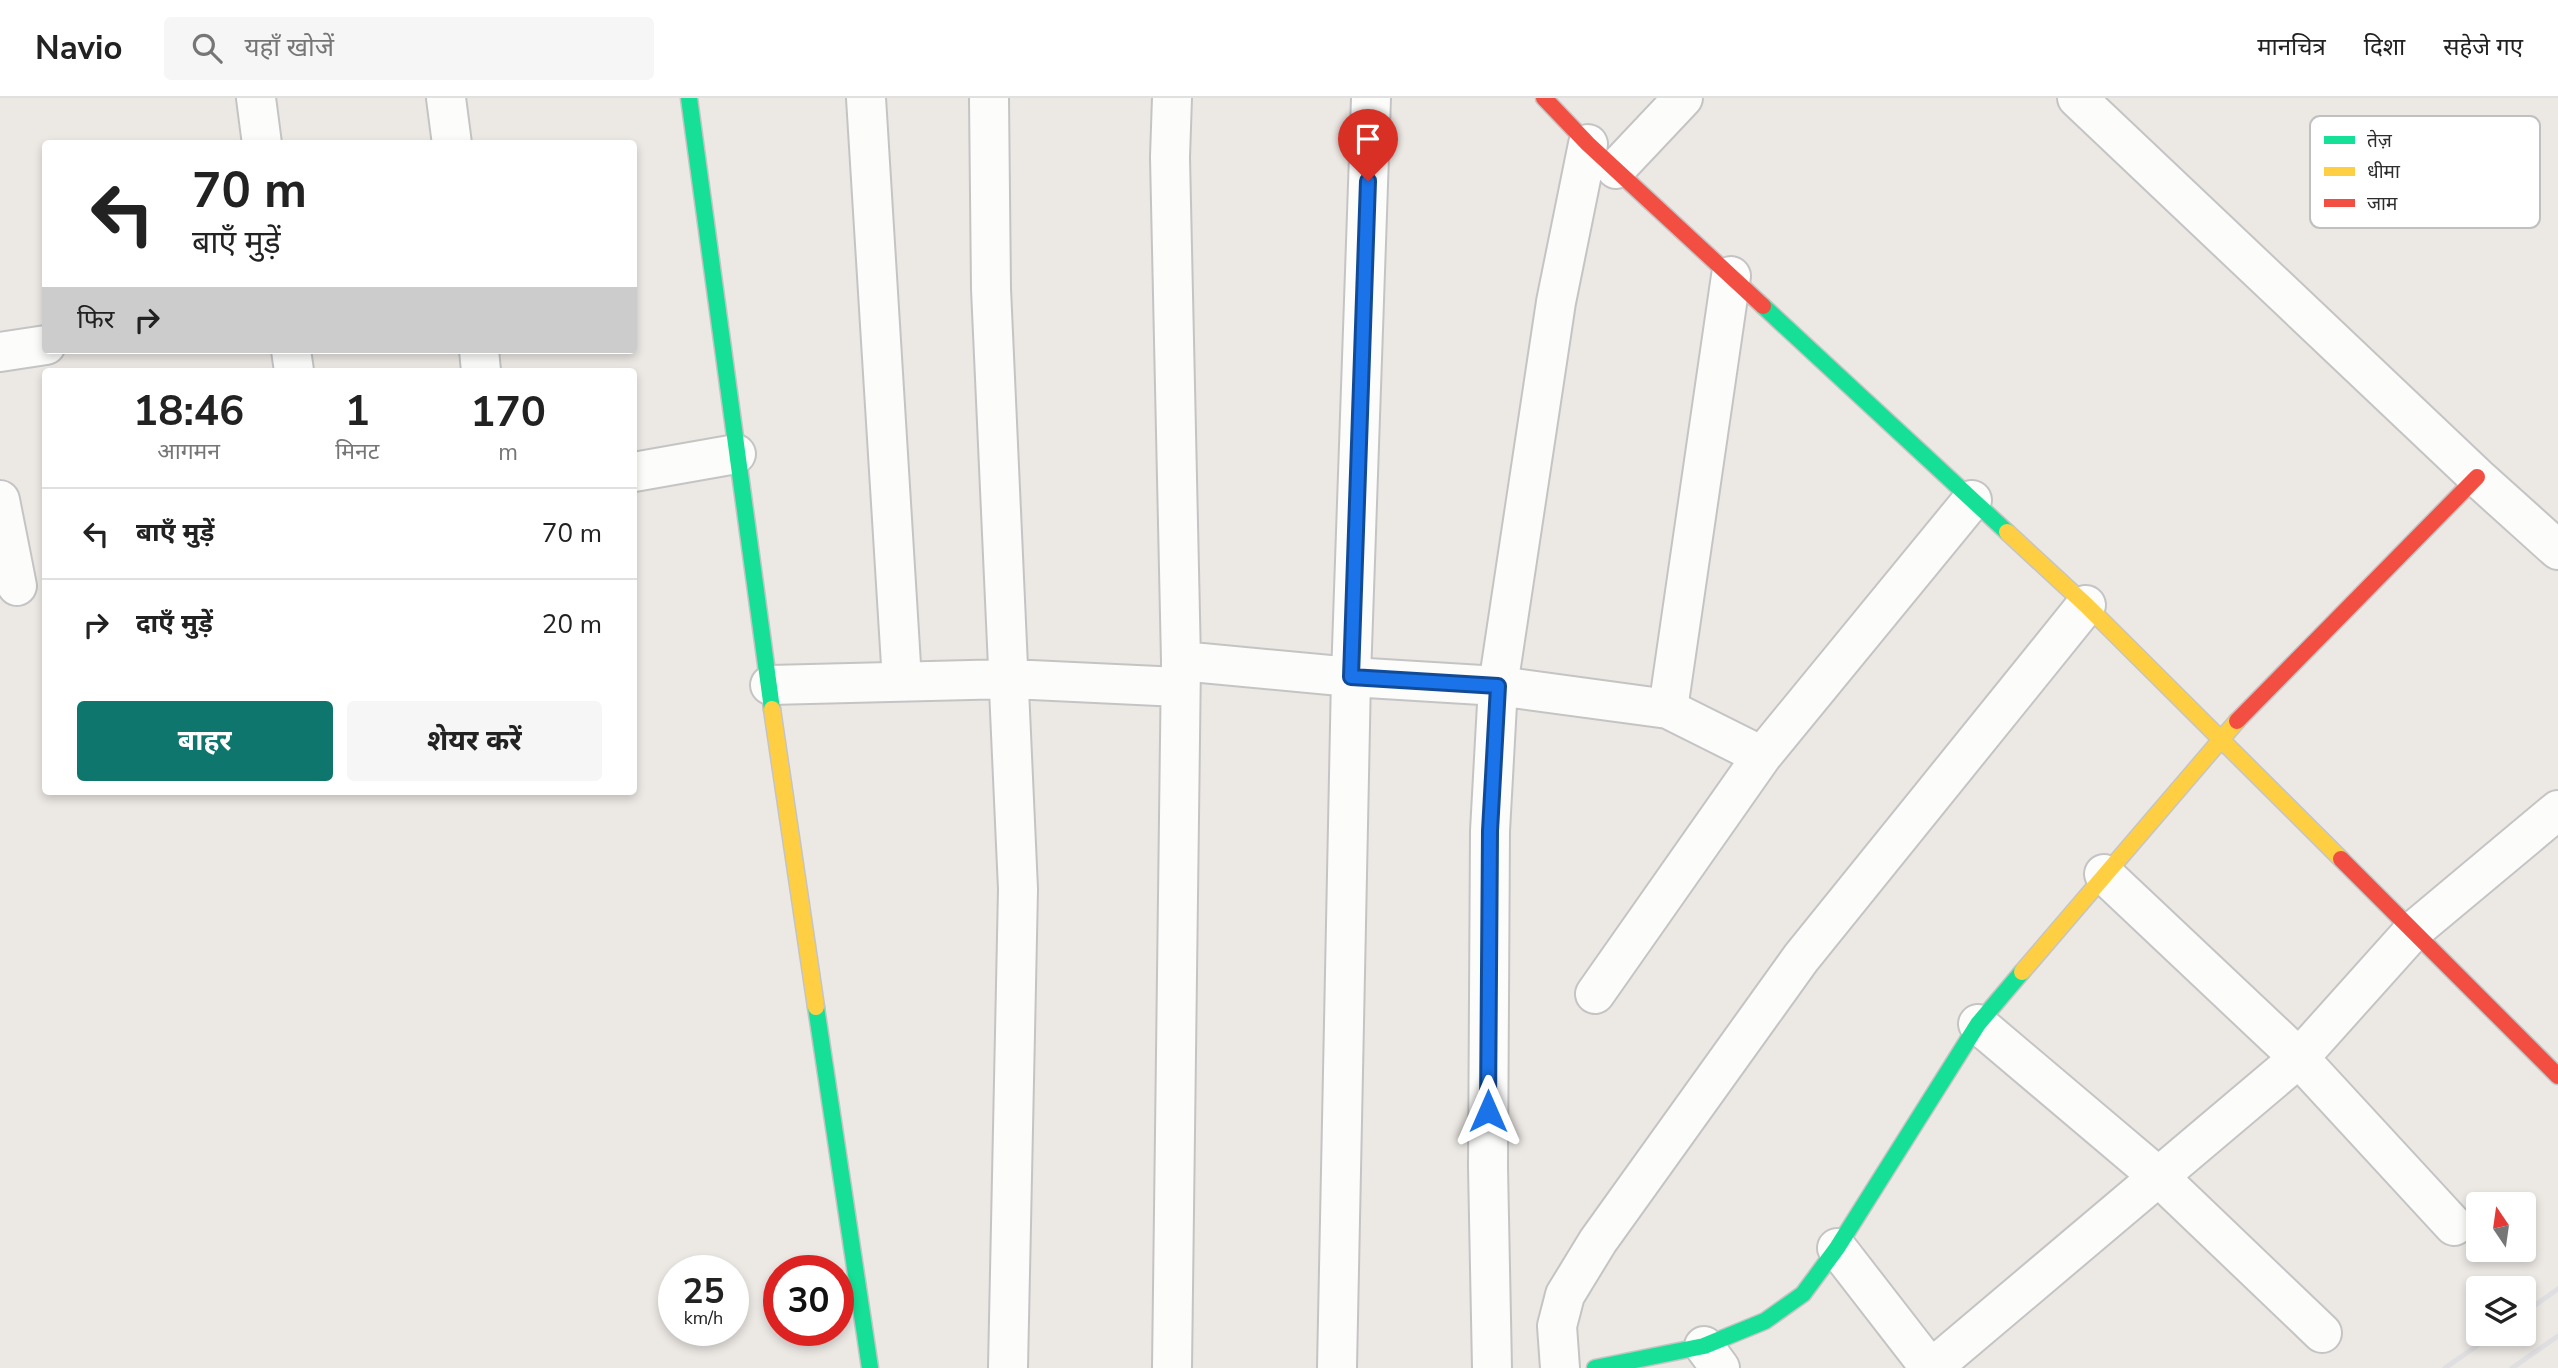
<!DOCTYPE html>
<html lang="hi">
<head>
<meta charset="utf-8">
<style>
	body { margin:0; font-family:"Nunito Sans","Noto Sans Devanagari",sans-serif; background:#f6f6f6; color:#222; height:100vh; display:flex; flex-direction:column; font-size:26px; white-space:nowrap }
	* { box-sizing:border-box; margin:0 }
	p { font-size:23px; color:#767676 }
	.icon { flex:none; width:38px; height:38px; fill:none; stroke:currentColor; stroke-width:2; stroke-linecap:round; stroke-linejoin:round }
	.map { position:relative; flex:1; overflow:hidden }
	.sheet { position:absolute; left:42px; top:270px; width:595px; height:427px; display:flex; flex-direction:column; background:#fff; border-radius:7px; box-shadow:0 4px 10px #0003 }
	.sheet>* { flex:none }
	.hud { position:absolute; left:42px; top:42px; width:595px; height:214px; border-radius:7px; box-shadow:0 4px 10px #0003; background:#fff; color:#222; overflow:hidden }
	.needle { width:46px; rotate:347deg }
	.controls { position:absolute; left:2466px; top:1094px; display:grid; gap:14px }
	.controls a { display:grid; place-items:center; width:70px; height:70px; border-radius:7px; background:#fff; box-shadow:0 4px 10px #0003; font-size:35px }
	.speed { position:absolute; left:658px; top:1157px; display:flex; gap:14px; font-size:35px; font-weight:700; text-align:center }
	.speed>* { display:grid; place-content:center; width:91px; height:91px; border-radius:50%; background:#fff; box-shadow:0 4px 10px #0003; line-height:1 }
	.speed small { font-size:18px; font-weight:400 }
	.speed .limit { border:10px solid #d22; background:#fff; color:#111 }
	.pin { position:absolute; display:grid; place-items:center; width:60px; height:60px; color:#fff; margin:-72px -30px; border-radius:50% 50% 50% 0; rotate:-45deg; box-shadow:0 0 7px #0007 }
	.pin .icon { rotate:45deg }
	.me { position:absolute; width:77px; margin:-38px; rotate:0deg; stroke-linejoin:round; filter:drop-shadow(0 0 5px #0008) }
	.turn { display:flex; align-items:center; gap:24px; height:147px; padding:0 35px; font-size:32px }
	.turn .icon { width:91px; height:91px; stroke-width:2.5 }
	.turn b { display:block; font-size:49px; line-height:60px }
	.then { display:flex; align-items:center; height:66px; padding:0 35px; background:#0003; gap:14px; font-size:26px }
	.eta { display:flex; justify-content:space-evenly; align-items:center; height:119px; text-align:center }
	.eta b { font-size:42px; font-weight:700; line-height:49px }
	.cta { display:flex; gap:14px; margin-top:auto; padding:14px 35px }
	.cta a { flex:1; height:80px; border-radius:7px; background:#0f766e; color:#fff; font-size:28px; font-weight:700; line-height:80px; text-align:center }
	.cta a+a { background:#f6f6f6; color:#222 }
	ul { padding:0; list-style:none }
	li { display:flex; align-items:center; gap:21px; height:91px; padding:0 35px; border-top:2px solid #e0e0e0 }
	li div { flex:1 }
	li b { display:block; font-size:26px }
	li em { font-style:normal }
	header { display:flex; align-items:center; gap:42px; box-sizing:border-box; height:98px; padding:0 35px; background:#fff; border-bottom:2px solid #e0e0e0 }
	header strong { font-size:33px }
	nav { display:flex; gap:38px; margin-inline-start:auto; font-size:24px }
	.search { width:490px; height:63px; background:#f6f6f6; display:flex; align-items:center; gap:18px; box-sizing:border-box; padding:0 24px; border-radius:7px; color:#767676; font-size:26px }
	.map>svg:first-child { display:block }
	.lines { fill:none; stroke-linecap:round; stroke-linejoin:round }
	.street-casing { stroke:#c5c4c5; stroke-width:42 }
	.fast-casing { stroke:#c5c4c5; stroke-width:19 }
	.slow-casing { stroke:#c5c4c5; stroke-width:19 }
	.jam-casing { stroke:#c5c4c5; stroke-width:19 }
	.street { stroke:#fcfcfb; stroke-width:38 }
	.fast { stroke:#16e098; stroke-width:16 }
	.slow { stroke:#ffcf43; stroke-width:16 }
	.jam { stroke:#f24e42; stroke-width:16 }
	.rail { stroke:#dfdfe1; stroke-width:5 }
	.route-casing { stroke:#114b97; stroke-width:18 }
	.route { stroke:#1a73e8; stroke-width:12 }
	.key { fill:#fff; stroke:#c0c0c0; stroke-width:2 }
	.key-label { font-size:19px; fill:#2e2e2e }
</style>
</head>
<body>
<header>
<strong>Navio</strong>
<div class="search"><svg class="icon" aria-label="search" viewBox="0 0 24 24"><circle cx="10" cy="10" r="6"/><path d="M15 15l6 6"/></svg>यहाँ खोजें</div>
<nav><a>मानचित्र</a><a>दिशा</a><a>सहेजे गए</a></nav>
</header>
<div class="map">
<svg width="2558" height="1270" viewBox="0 0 2558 1270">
	<rect width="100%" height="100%" fill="#ece8e4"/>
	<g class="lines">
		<g class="street-casing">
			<path id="street" d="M256,0L262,46
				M446,0L452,46
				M866,0L902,583
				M989,0L991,191L1018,791L1008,1270
				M2077,0L2477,379L2558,452
				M1616,71L1683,0
				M291,252L294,273
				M479,252L481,273
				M0,254L46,247
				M634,374L736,356
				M0,402L17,488
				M1181,563L1351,579L1498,588L1668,611L1762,658
				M770,587L1010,581L1179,589
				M1668,611L1731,178
				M2104,776L2299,960L2454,1128
				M1595,896L1762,658L1972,402
				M1978,926L2160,1080L2322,1235
				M1837,1150L1930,1270
				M1704,1248L1720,1270
				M1172,1270L1181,563L1170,59L1172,0
				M1337,1270L1351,579L1371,0
				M1492,1270L1488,1069L1490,733L1498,588L1556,204L1588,46
				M1560,1270L1557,1228L1565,1197L1598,1143L1801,860L2086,507
				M1932,1270L2299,960L2412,834L2558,712"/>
		</g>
		<g class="fast-casing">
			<path id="fast" d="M689,0L772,611
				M1763,208L2007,434
				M816,909L870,1270
				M1595,1270L1704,1248L1765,1223L1803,1196L1837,1150L1978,926L2022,874"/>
		</g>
		<g class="slow-casing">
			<path id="slow" d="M2007,434L2086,507L2341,761
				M772,611L816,909
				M2022,874L2237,623"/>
		</g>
		<g class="jam-casing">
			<path id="jam" d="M1544,0L1588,46L1763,208
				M2237,623L2477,379
				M2341,761L2558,978"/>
		</g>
		<use href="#street" class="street"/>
		<use href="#fast" class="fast"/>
		<use href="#slow" class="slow"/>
		<use href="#jam" class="jam"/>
		<path class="rail" d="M2524,1215L2558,1191
			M2445,1270L2494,1236
			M2512,1270L2558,1238"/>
	</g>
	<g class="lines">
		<g class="route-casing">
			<path id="route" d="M1368,83L1351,579L1498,588L1490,733L1488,1013"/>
		</g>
		<use href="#route" class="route"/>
	</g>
	<rect x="2310" y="18" width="230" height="112" rx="10" class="key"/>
	<rect x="2324" y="38" width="31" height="8" fill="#16e098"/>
	<rect x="2324" y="69" width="31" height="9" fill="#ffcf43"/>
	<rect x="2324" y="101" width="31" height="8" fill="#f24e42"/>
	<g class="key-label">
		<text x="2367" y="49">तेज़</text>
		<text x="2367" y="80">धीमा</text>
		<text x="2367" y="112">जाम</text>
	</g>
</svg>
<div class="controls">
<a><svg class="needle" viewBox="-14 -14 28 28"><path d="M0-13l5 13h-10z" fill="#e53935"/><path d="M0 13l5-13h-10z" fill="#767676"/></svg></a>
<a><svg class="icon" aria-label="layers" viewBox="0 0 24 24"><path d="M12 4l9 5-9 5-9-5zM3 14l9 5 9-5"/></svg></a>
</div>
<div class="speed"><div>25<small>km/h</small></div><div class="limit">30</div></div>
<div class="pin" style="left:1368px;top:83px;background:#d93025"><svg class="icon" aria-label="arrive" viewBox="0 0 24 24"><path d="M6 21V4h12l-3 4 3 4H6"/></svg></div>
<svg class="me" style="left:1488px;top:1013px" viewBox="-20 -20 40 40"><path d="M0-17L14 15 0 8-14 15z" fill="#1a73e8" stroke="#fff" stroke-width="4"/></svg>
<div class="hud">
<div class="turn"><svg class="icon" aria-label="left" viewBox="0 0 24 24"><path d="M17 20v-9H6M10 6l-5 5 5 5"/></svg><div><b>70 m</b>बाएँ मुड़ें</div></div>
<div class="then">फिर<svg class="icon" aria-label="right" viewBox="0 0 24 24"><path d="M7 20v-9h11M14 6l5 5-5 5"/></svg></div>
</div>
<section class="sheet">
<div class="eta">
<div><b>18:46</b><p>आगमन</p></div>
<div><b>1</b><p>मिनट</p></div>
<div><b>170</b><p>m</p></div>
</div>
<ul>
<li><svg class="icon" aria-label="left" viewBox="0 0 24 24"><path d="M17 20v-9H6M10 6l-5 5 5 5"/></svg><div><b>बाएँ मुड़ें</b></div><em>70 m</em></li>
<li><svg class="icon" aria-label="right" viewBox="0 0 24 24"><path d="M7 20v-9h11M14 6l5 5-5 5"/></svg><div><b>दाएँ मुड़ें</b></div><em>20 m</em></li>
</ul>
<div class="cta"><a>बाहर</a><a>शेयर करें</a></div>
</section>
</div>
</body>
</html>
